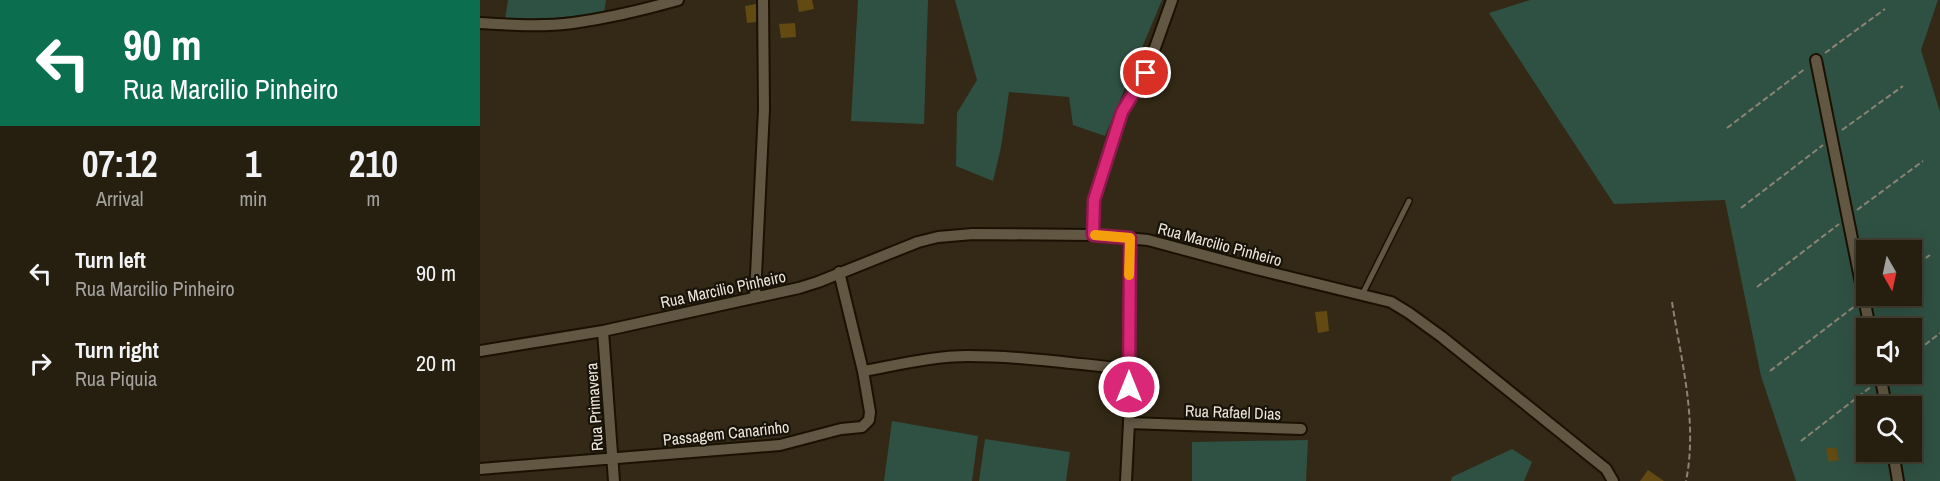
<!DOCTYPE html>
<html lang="en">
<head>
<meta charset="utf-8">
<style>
	body { margin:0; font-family:"Archivo Narrow",sans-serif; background:#322c1e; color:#f1f3f6; height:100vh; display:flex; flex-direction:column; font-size:22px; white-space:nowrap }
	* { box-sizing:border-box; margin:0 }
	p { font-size:20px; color:#a4a29f }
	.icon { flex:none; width:33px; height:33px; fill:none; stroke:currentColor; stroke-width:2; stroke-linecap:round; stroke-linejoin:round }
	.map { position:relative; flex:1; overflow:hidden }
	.panel { display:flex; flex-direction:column; background:#261f10; width:480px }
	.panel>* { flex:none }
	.hud { background:#0b6e4f; color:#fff; overflow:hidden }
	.needle { width:39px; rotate:171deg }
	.controls { position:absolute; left:1376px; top:240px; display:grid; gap:12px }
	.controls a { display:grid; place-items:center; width:66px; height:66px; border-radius:0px; background:#261f10; box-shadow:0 6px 24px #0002,0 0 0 2px #423d30; font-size:30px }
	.pin { position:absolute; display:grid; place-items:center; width:51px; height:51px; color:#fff; margin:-26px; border:3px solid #fff; border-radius:50%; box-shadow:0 2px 6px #0007 }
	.me { position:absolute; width:66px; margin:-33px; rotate:0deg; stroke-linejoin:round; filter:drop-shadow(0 0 4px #0008) }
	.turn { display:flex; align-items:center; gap:21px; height:126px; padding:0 24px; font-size:27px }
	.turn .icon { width:78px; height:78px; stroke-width:2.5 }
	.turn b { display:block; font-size:42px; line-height:51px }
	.eta { display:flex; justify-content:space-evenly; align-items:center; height:102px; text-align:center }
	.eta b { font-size:36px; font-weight:800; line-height:42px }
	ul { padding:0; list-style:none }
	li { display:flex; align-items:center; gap:18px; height:90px; padding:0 24px }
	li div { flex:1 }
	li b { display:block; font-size:22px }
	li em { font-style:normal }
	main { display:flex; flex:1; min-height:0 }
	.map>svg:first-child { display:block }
	.green { fill:#2f5143; fill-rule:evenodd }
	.building { fill:#634a13 }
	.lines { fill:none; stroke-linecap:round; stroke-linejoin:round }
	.service-casing { stroke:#1b1102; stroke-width:8 }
	.minor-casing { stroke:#1b1102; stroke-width:14 }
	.path { stroke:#8c8374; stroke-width:2; stroke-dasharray:6 3; stroke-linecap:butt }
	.service { stroke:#625743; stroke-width:5 }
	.minor { stroke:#625743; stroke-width:10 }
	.route-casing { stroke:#8e194d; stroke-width:15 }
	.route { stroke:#db2777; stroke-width:10 }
	.slow { stroke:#f59e0b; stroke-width:10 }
	.labels { text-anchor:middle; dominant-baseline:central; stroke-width:4.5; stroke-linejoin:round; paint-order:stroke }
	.street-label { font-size:16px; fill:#ece5d9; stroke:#17130a }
</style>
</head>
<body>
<main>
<section class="panel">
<div class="hud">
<div class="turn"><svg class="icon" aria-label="left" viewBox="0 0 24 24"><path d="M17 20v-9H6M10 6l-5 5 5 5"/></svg><div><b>90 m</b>Rua Marcilio Pinheiro</div></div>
</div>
<div class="eta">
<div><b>07:12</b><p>Arrival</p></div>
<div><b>1</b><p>min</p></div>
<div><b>210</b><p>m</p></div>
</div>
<ul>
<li><svg class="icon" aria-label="left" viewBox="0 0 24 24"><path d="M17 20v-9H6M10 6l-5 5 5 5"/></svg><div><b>Turn left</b><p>Rua Marcilio Pinheiro</p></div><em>90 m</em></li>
<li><svg class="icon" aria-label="right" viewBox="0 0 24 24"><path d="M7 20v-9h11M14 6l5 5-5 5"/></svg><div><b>Turn right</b><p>Rua Piquia</p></div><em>20 m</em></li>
</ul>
</section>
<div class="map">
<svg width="1460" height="481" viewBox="0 0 1460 481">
	<rect width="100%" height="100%" fill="#332916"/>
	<path class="green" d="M28,0H126L124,13L73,18L25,19Z
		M378,0H448L444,124L371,121Z
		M475,0H682L625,136L593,125L589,97L529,92L521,147L513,181L476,166L477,113L497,80Z
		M1050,0H1458L1441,50L1460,112V481H1316L1281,376L1245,200L1134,204L1009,13ZM1386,250H1431V296H1386ZM1386,328H1431V374H1386ZM1386,406H1431V452H1386Z
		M412,421L498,436L492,481H404Z
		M505,439L590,452L586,481H499Z
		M828,440L826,481H712V442Z
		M1032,449L1052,462L1044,481H971L972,477Z"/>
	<path class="building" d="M317,0H332L334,9L319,12Z
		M276,4V22L267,23L265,6Z
		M315,23L316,37L301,38L299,24Z
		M847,311L849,331L838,333L835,312Z
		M1431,414H1436L1442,447L1431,449Z
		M1356,447L1359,460L1349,462L1346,449Z
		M1168,470L1184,481H1160Z"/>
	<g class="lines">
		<g class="service-casing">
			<path id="service" d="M882,295L929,201"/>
		</g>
		<g class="minor-casing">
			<path id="minor" d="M0,23C31,25 62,27 93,23C129,18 163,10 198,0
				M1336,60L1390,328
				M613,235L614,200L642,113L666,73L692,0
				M359,272L383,371
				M275,296L284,109L283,0
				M123,331L134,481
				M0,351L123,331L319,288L338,282L438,242L458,237L493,234L613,235L668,240L776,269L911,302L929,313L962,337L1126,469L1133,481
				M1400,374L1406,406
				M649,423L821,429
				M1413,452L1418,481
				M0,469L300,445L361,429L382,427L389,420L390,412L383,371C417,365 453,356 488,356C542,356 596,364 649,369
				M646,481L649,423V238"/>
		</g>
		<path class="path" d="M1345,53L1405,9
			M1247,128L1326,68
			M1362,130L1423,86
			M1261,208L1343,145
			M1377,210L1443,161
			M1431,268L1450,255
			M1277,287L1359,224
			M1192,302C1201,360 1218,422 1206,481
			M1431,356L1460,333
			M1290,371L1375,306
			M1321,441L1392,386"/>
		<use href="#service" class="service"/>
		<use href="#minor" class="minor"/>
	</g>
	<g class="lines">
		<g class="route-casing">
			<path id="route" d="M649,387L650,238L613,235L614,200L642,112L666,73"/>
		</g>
		<use href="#route" class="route"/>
		<path class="slow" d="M615,235L650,238L649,275"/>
	</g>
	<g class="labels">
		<g class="street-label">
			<text transform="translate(740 244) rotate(15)">Rua Marcilio Pinheiro</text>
			<text transform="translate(243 289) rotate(-12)">Rua Marcilio Pinheiro</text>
			<text transform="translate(114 407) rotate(-94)">Rua Primavera</text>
			<text transform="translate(753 412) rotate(2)">Rua Rafael Dias</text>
			<text transform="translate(246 433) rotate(-6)">Passagem Canarinho</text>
		</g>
	</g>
</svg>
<div class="controls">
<a><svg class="needle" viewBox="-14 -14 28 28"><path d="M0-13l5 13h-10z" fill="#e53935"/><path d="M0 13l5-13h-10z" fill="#a4a29f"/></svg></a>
<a><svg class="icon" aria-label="sound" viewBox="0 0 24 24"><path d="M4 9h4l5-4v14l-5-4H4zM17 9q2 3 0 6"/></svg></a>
<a><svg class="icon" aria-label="search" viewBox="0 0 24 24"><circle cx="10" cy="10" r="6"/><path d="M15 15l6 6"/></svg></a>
</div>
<div class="pin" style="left:666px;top:73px;background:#d93025"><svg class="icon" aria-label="arrive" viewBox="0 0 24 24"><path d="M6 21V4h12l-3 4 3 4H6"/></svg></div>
<svg class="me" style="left:649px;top:387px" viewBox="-20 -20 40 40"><circle r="17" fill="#db2777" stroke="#fff" stroke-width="3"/><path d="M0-11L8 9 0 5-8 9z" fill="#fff"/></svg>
</div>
</main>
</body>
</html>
